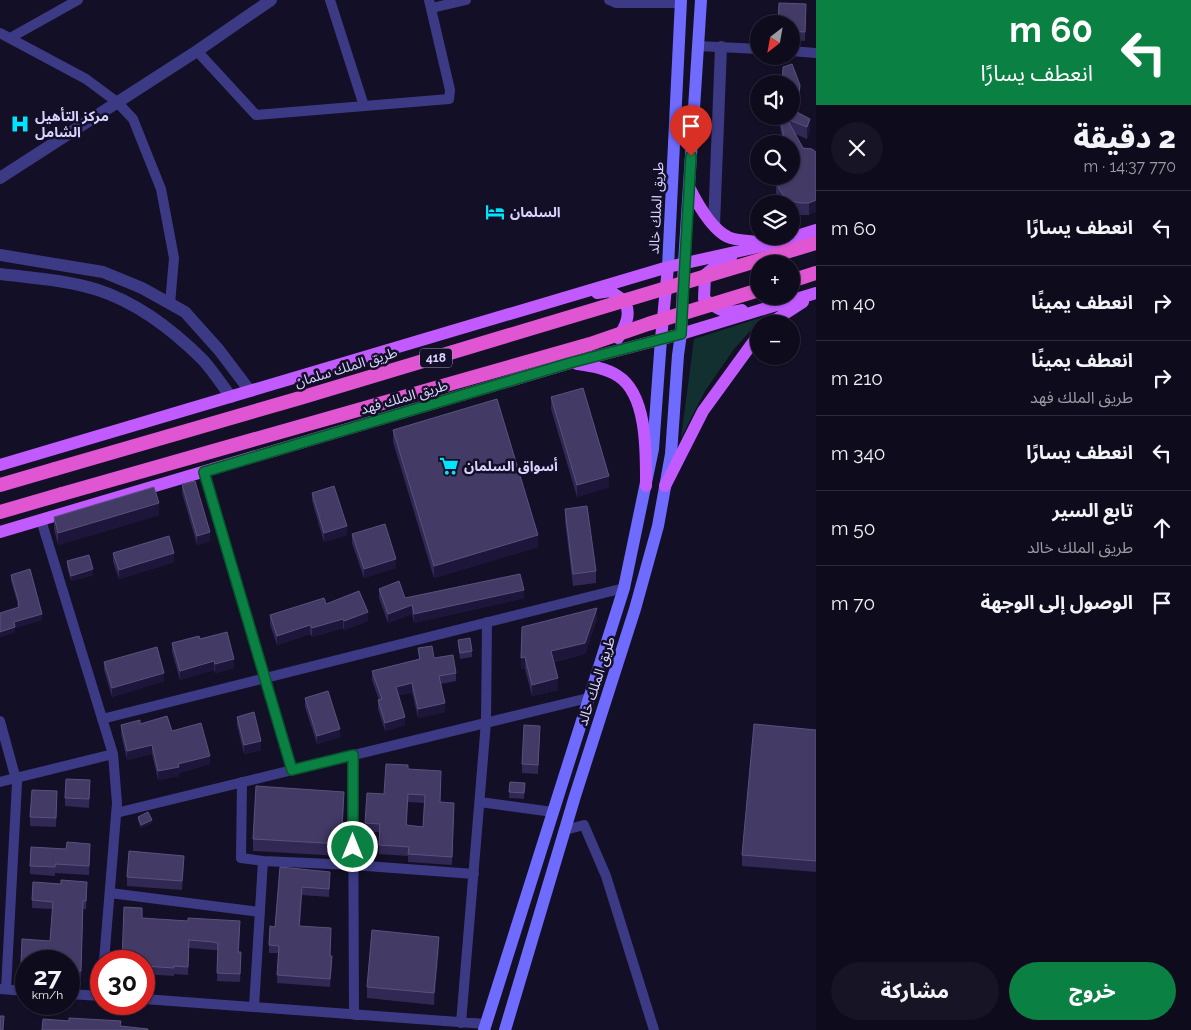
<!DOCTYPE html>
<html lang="ar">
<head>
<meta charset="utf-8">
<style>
	body { margin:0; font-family:Raleway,"Noto Sans Arabic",sans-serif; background:#171425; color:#f1f3f6; direction:rtl; height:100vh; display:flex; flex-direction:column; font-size:19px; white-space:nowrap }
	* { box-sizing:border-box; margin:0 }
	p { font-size:16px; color:#9b9ba3 }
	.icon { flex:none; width:28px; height:28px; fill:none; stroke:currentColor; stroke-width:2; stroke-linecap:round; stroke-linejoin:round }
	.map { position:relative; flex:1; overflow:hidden; direction:ltr }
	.drawer { display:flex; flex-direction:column; background:#0e0b1c; width:375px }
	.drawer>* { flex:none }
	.banner { background:#0b8043; color:#fff; overflow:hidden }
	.needle { width:32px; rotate:211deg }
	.tools { position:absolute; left:750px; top:15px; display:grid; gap:10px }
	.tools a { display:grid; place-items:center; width:50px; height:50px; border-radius:50%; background:#0e0b1c; box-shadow:0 1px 4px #0004,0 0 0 1px #2e2b3b; font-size:25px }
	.speed { position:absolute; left:15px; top:950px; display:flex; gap:10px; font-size:25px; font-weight:700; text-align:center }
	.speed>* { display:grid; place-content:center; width:65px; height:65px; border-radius:50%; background:#0e0b1c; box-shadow:0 1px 4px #0004,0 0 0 1px #2e2b3b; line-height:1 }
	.speed small { font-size:12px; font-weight:400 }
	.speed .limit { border:8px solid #d22; background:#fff; color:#111 }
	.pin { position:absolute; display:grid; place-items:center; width:42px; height:42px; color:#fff; margin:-51px -21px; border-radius:50% 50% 50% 0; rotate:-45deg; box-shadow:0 0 5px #0007 }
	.pin .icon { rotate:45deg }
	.me { position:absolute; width:55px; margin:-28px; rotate:0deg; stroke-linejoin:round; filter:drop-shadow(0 0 4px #0008) }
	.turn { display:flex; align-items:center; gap:18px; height:105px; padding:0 15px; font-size:22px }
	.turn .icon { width:65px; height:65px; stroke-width:2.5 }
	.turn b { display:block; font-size:35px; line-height:42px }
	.round { display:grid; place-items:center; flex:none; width:52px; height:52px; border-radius:26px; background:#171425 }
	.head { display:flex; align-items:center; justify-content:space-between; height:85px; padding:0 15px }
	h1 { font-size:30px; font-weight:800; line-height:38px }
	.primary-button { display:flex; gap:10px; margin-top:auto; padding:10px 15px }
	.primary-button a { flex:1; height:58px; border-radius:30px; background:#0b8043; color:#fff; font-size:20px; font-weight:800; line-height:58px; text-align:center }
	.primary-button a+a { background:#171425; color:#f1f3f6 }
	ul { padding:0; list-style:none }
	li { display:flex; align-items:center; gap:15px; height:75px; padding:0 15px; border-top:1px solid #2e2b3b }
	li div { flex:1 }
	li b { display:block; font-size:19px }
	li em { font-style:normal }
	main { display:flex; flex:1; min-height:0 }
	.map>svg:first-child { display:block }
	.green { fill:#12302f }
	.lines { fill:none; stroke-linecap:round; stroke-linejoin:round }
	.minor { stroke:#3d3a85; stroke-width:10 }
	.tertiary { stroke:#3d3a85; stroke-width:12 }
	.secondary { stroke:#6f6bff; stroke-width:12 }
	.primary { stroke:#c25bff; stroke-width:12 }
	.trunk { stroke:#e055d1; stroke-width:14 }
	.trunk-bridge { stroke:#e055d1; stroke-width:14 }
	.wall { fill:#312854; fill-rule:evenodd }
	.shaded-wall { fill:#1d163a }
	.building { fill:#433a66; stroke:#5a527e; fill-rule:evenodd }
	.route-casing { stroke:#07532c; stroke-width:12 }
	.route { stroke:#0b8043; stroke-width:9 }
	.labels { text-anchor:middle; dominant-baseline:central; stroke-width:5; stroke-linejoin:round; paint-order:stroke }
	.shield { fill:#130f26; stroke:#9e99be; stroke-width:1 }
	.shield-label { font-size:12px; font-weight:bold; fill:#d9d4ff }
	.poi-label { font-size:14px; font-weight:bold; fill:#d9d4ff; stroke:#130f26; text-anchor:start }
	.street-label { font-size:14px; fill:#d9d4ff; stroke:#130f26 }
</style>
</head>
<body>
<main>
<section class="drawer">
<div class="banner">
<div class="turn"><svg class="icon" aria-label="left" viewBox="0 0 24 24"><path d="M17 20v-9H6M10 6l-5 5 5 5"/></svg><div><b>60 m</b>انعطف يسارًا</div></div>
</div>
<div class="head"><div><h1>2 دقيقة</h1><p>770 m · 14:37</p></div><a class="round"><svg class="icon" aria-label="close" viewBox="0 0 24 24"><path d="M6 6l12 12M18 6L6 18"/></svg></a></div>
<ul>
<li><svg class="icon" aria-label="left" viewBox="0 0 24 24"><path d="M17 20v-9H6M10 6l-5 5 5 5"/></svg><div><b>انعطف يسارًا</b></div><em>60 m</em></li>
<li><svg class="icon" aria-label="right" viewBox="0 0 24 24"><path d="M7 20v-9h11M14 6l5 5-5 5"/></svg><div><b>انعطف يمينًا</b></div><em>40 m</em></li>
<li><svg class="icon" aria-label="right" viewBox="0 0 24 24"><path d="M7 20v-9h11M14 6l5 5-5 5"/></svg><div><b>انعطف يمينًا</b><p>طريق الملك فهد</p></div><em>210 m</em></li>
<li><svg class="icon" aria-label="left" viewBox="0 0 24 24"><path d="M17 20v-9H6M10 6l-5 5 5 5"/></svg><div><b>انعطف يسارًا</b></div><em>340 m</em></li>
<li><svg class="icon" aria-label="ahead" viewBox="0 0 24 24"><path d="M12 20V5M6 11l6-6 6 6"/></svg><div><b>تابع السير</b><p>طريق الملك خالد</p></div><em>50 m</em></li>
<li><svg class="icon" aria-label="arrive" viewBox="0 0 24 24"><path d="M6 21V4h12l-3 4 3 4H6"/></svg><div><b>الوصول إلى الوجهة</b></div><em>70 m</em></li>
</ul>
<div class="primary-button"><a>خروج</a><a>مشاركة</a></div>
</section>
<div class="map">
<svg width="816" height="1030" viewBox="0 0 816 1030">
	<rect width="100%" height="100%" fill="#130f26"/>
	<path class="green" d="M763,317L734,349L705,391L681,438L694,339Z"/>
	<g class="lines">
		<path class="minor" d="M330,0L364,106
			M609,0L616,3H681
			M432,8L466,0
			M0,33L86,79L117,102L133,119L161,189L174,258L170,304
			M10,38L78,0
			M698,46L759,49
			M197,51L256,115L449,99L450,90L429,0
			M791,51L816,53
			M204,471L292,770
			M41,520L113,754L117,803L104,961
			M102,719L624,588
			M0,721L17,783L6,989
			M353,755L354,1015
			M0,782L113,754
			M242,782L241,858L263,861L353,865L474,874
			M480,802L553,812
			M116,813L588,698
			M565,830L584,825L606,876L654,1030
			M110,893L260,912
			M0,989L26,991
			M69,994L101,996
			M144,999L486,1024
			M254,1007L263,861
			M461,1023L486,722L487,622"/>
		<path class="tertiary" d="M0,178L197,51L271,0
			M714,225L721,47
			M0,255L103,272L142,288L185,312L219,350L250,391
			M0,274C33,278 67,280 98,290C138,303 174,331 203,360C213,371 222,385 231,397"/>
		<path class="secondary" d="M684,263L701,0
			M668,267L681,0
			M484,1030L624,588L653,449L661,339
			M505,1030L575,796L635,609L658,526L671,454L678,355L681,334"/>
		<path class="primary" d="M689,187C697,203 711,229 728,237C736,241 754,241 763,243
			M731,258L722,261L705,275L704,299C719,310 724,314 742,310
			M597,293L610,291C614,294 619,297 623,300C633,312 625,327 618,338
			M769,324L803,302
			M681,334L684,263
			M661,339L668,267
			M577,364C591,366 606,368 618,376C648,395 646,455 646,486
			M0,465L668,267L771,244L816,230
			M665,486L703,411L759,334
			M0,532L570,363L681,334L816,293"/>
		<path class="trunk" d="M791,281L816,273
			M0,485L55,469
			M0,512L62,494"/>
		<path class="trunk-bridge" d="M55,469L300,398L816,243
			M62,494L590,344L648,324L759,290"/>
	</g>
	<path class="wall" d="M806,13L805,41L791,40V24Z
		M800,96L798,112L810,130L807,139L795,134L803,148L812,149L809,215H800L791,212V204H781L779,201L776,193V176L791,144H783L778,116H791Z
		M551,397L609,487L577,497L551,409Z
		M393,430L538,547L434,578L393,442Z
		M182,484L210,541L197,545L182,493Z
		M312,493L347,535L324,542L312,501Z
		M565,509L596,571V583L573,586L565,521Z
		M159,515L58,545L54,529V517Z
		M352,534L396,568L364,578L352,543Z
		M113,553L174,562L119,579L113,562Z
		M67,561L93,575L71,581L67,567Z
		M11,575L42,620L15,628V632L0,637V613L18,608V605L11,581Z
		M379,589L405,598H524L414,623L412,614L388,623L379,598Z
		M326,604L368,621L344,630L343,628L312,637L310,634L277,645L270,624V615Z
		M597,619L585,654L553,662L558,690L532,696L525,669H521L522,627Z
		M200,639L234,668L215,673L214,670L180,680L172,652V643Z
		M458,640L472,651V657L460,659L458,646Z
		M418,648L456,673V681L441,684L445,712L418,718L412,692L399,695L405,725L385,731L378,709V700H379L372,680V671L419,659Z
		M104,662L164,681L112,697L104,670Z
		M305,698L340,737L317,744L305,707Z
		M237,717L261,750L244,754L237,725Z
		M140,724L172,731L210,764L179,773V776L158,780L152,754L127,760L121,734V725Z
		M816,730V872L742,866V855Z
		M540,735L538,774L522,773V764Z
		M408,769L441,780L440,802L454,811L452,865L408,862V856L379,854V832H365V823L384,794ZM408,802L424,803L423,827L407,826Z
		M510,782L525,783L524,799L509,798Z
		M90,789L89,808L65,806V798Z
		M57,800L56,827L30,826V817Z
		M344,803L341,856L253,851V839Z
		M138,817L152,823L141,828L138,820Z
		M90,852L89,875L55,873V876L30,874V866Z
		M184,865L182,890L127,886V877Z
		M280,867L330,880L329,897L302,895L300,926L331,936L330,956L332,964L330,987L277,983L278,953H269V945L275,927Z
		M87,889L86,909H83L81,978H69V961H26V971H21V963L50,941L52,909L32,908V900Z
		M142,918L240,929L239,952L241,960L240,982L217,981L218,950H213L189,948L188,975L174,974V976L144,974Z
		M439,948L434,1005L367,998V987Z"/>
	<path class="shaded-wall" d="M800,85V96L797,124V112Z
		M810,119V130L807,139V127Z
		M816,200V212L809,215V203Z
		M609,476V487L577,497V485Z
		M159,503V515L58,545V533Z
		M347,526V535L324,542V533Z
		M210,532V541L197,545V536Z
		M538,535V547L434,578V566Z
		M174,553V562L119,579V570Z
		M396,559V568L364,578V569Z
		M93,569V575L71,581V576Z
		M524,590V598L414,623V614Z
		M412,605V614L388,623V614Z
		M597,608V619L585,654L551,662V651Z
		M368,612V621L344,630V621Z
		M42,614V620L15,628V632L0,637V632L14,622Z
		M343,619V628L312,637V628Z
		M310,625V634L277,645V636Z
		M525,657V669H521V658Z
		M234,659V668L215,673V664Z
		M214,661V670L180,680V671Z
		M164,673V681L112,697V688Z
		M558,678V690L532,696V685Z
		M412,683V692L396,695V687Z
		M445,703V712L418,718V709Z
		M405,717V725L385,731V723Z
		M340,729V737L317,744V736Z
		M261,741V750L244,754V745Z
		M152,745V754L127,760V751Z
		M210,756V764L179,773V776L158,780V771L178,764Z
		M344,792V803L341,856V844Z
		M152,820V823L141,828V825Z
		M439,937V948L434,1005V993Z"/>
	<path class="building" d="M779,3L806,4L805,32L791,31V24H778Z
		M792,64L800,85L797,112L810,119L807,127L787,119L803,148L812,149L816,152V200L809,203H800L792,201L784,196L779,189L776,181V176H791V144H785L780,116H791V84H782L783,67Z
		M583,388L609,476L577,485L551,397Z
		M497,399L538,535L434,566L393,430Z
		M195,481L210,532L197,536L182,484Z
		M334,486L347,526L324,533L312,493Z
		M154,487L159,503L58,533L54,517Z
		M587,506L596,571L573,574L565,509Z
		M385,524L396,559L364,569L352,534Z
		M169,536L174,553L119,570L113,553Z
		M89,555L93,569L71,576L67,561Z
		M30,569L42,614L14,622L15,627L0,632V613L19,607L18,604L19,603L11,575Z
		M520,574L524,590L414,614L412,605L388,614L379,589L399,581L405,598Z
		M359,591L368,612L344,621L343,619L312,628L310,625L277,636L270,615L324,598L326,604Z
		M597,608L585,643L551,651L558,678L532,685L525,657L521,658L522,627Z
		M227,632L234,659L215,664L214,661L180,671L172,643L199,636L200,639Z
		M470,638L472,651L460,653L458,640Z
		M432,646L434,658L453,655L456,673L439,676L445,703L418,709L412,683L396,687L405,717L385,723L378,700L382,699L372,671L420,659L418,648Z
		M157,647L164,673L112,688L104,662Z
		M328,691L340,729L317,736L305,698Z
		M254,712L261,741L244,745L237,717Z
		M167,716L172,731L201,723L210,756L178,764L179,767L158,771L152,745L127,751L121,725L140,720V724Z
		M754,724L816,730V861L742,855Z
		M524,725L540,726L538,765L522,764Z
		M386,764L408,765V769L441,771L440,802L454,803L452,857L408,854L409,847L379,845L380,824L365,823L367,793L384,794ZM408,794L425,795L423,827L406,825Z
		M66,779L90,780L89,799L65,798Z
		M510,782L525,783L524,793L509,792Z
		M256,786L344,792L341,844L253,839Z
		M32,790L57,791L56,818L30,817Z
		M148,812L152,820L141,825L138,817Z
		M67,842L90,844L89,866L55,864V867L30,866L31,847L66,849Z
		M129,851L184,856L182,881L127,877Z
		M280,867L330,872L329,889L302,887L299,926L331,928L330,956H332L330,979L277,975L279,946L269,945L270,926L275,927Z
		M61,880L87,882L86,901H83L81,971L69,970V961H26V964L21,963L22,939L50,941L53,902L32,900L33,882L61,884Z
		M124,907L142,908V918L188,921V918L240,921L238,952H241L240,974L217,973L218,943L213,942L189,940L188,967L174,966V968L144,966V961H122Z
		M372,930L439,937L434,993L367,987Z
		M0,1016H4L3,1030H0Z
		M69,1018L121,1021L120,1026L148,1029V1030H42L43,1019L69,1021Z"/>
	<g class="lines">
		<g class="route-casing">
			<path id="route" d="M353,847V755L292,770L204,472L570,363L681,334L691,156"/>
		</g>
		<use href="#route" class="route"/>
	</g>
	<defs>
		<g id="hospital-bare" transform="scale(1.5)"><path d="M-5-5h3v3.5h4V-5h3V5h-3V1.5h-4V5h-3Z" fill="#00e5ff" stroke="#130f26" stroke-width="2.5" paint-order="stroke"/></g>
		<g id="hotel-bare" transform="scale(1.5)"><path d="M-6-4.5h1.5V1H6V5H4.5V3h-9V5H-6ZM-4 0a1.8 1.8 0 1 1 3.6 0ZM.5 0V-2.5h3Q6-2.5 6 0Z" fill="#00e5ff" stroke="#130f26" stroke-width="2.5" paint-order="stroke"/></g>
		<g id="supermarket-bare" transform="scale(1.5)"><path d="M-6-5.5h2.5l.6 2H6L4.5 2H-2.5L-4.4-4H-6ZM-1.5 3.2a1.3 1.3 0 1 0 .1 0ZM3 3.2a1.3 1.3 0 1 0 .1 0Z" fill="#00e5ff" stroke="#130f26" stroke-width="2.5" paint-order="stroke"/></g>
	</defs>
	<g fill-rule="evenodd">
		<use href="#hospital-bare" x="20" y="124"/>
		<use href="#hotel-bare" x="495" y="212"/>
		<use href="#supermarket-bare" x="449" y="466"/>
	</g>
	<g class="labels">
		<rect class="shield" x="420" y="348.5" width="32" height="19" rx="4"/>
		<g class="shield-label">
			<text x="436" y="358">418</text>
		</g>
		<g class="poi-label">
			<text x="35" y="116">مركز التأهيل<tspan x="35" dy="16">الشامل</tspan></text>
			<text x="510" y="212">السلمان</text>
			<text x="464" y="466">أسواق السلمان</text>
		</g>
		<g class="street-label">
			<text transform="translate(656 208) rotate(-87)">طريق الملك خالد</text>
			<text transform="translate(346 367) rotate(-17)">طريق الملك سلمان</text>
			<text transform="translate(404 397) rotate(-16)">طريق الملك فهد</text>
			<text transform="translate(596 681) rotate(-72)">طريق الملك خالد</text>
		</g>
	</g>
</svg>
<div class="tools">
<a><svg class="needle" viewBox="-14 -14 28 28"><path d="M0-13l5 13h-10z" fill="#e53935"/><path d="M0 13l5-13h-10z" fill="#9b9ba3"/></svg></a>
<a><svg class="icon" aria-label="sound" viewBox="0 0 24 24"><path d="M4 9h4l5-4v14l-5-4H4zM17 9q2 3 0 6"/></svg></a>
<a><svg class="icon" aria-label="search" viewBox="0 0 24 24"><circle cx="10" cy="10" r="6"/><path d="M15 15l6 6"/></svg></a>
<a><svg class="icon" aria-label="layers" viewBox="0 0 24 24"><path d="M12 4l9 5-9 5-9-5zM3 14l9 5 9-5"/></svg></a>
<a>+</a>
<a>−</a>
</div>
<div class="speed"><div>27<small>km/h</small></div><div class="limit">30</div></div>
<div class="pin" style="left:691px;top:156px;background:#d93025"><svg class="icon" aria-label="arrive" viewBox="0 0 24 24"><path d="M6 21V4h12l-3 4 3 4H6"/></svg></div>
<svg class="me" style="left:353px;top:847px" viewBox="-20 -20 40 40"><circle r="17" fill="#0b8043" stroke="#fff" stroke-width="3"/><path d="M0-11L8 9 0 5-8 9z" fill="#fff"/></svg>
</div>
</main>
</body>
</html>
